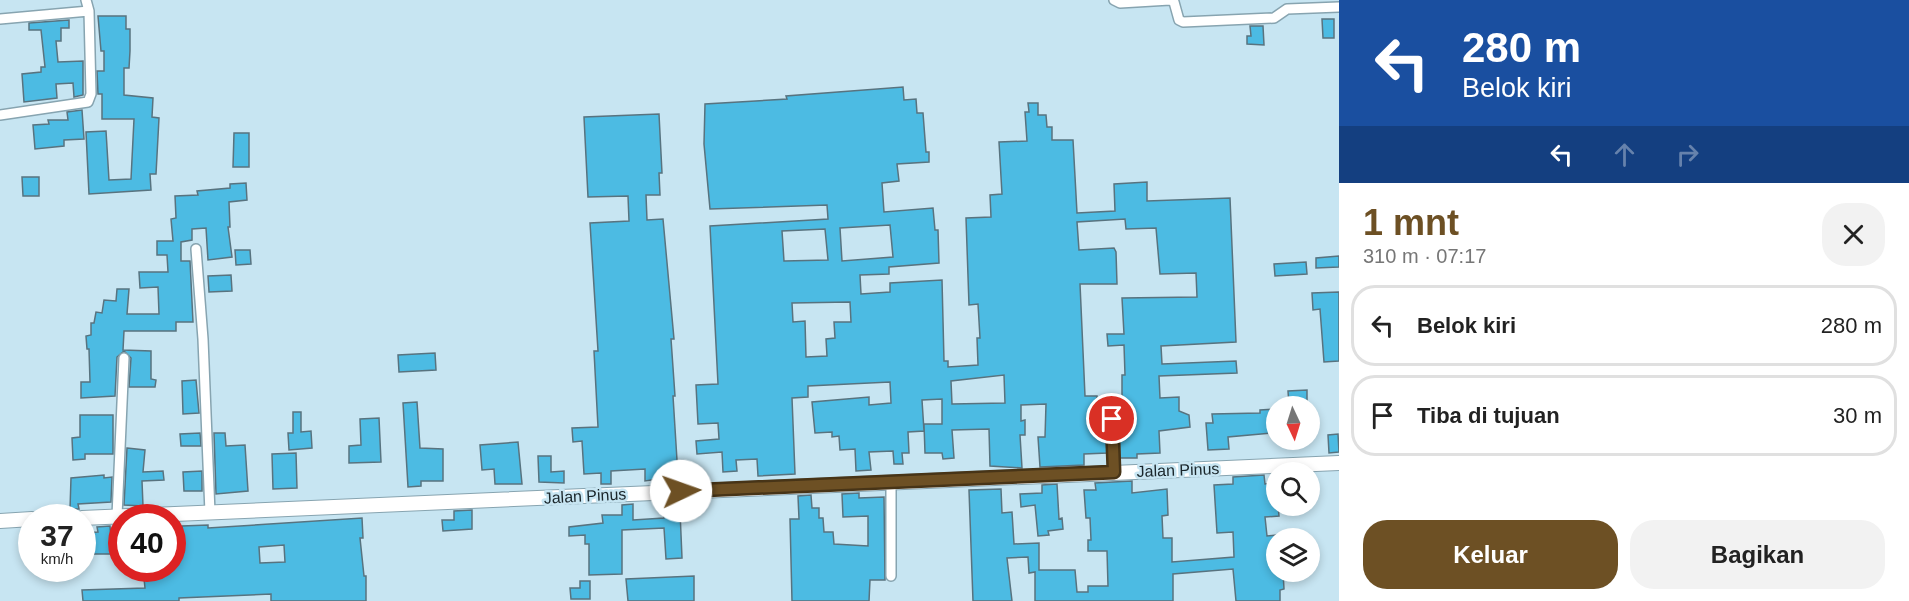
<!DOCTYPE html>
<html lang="id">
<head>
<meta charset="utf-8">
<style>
	body { margin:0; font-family:Arial,sans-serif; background:#f2f2f2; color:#222; height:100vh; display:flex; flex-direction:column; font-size:22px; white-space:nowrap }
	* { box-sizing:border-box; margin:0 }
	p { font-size:20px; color:#767676 }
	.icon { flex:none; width:33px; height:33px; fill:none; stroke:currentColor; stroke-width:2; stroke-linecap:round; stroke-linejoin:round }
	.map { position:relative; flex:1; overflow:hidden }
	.sheet { display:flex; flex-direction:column; background:#fff; width:570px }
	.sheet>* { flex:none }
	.hud { background:#1a4fa0; color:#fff; overflow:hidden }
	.needle { width:39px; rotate:176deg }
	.buttons { position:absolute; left:1266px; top:396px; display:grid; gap:12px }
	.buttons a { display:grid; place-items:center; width:54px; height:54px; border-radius:50%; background:#fff; box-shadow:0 3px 9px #0003; font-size:30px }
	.speed { position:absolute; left:18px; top:504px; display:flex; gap:12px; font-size:30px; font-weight:700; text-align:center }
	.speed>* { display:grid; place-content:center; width:78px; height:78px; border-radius:50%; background:#fff; box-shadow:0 3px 9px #0003; line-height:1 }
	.speed small { font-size:15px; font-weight:400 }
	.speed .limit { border:9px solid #d22; background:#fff; color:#111 }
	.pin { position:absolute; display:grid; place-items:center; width:51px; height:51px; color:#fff; margin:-26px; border:3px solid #fff; border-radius:50%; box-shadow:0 2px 6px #0007 }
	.me { position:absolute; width:66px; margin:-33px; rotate:87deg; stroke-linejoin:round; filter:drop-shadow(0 0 4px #0008) }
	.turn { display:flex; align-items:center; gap:21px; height:126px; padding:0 24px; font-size:27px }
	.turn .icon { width:78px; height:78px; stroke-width:2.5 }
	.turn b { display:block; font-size:42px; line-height:51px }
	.lanes { display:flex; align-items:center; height:57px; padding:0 24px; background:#0003; justify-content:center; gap:30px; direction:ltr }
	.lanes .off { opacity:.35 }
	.round { display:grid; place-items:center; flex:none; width:63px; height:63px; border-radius:24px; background:#f2f2f2 }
	.summary { display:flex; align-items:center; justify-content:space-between; height:102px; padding:0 24px }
	h1 { font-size:36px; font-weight:700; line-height:45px; color:#6d5024 }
	.cta { display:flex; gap:12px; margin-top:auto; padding:12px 24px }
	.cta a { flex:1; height:69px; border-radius:24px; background:#6d5024; color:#fff; font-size:24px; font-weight:700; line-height:69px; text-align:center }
	.cta a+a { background:#f2f2f2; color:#222 }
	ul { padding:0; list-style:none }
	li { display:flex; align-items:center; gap:18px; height:81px; margin:0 12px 9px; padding:0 12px; border:3px solid #e0e0e0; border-radius:24px }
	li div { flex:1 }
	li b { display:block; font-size:22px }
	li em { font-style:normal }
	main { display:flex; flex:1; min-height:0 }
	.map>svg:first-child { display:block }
	.building { fill:#4cbbe3; stroke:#58737f; stroke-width:1.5; fill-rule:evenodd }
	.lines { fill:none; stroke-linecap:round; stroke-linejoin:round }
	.street-casing { stroke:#87a4b0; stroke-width:12 }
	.secondary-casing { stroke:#87a4b0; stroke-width:16 }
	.street { stroke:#fff; stroke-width:9 }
	.secondary { stroke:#fff; stroke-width:14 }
	.route-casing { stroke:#473417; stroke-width:15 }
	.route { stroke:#6d5024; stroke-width:10 }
	.labels { text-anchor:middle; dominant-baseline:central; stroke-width:5; stroke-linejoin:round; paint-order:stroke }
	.street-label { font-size:16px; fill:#1a262b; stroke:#c7e5f2 }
</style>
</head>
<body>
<main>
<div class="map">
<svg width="1339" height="601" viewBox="0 0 1339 601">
	<rect width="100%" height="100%" fill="#c7e5f2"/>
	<path class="building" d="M98,16H126V29H130V51L129,68H124V95L153,98L152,117L159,118L156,174H150L151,190L89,194L86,132L106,131L109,180L131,179L134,119H102V94H98L97,71H104V51H101Z
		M1322,19H1334V38H1323Z
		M69,20V28H61V41H56L58,62L83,61V95L74,97L73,83L56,84L57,98L24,102L22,74L41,72V67H45L41,30H29V23Z
		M1250,26H1263L1264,45L1247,44V36H1251Z
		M903,87L904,100L916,99L917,113H923L926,152H929V162L897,164L899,181L882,183L884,212L933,208L935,230H938L939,263L889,267V274L860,275L861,294L890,292V283L942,280L944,361H948V367L978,365L977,338H980L978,304L969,305L966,218L991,217L990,195L1002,194L999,142L1027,141L1025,112H1029L1028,103H1038V115H1046L1047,127H1052V140H1073L1077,213L1115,211L1114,184L1147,182V201L1230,198L1236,342L1161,346L1162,364L1236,361L1237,373L1159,376L1160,398L1179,397V411L1189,415L1190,427L1159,431L1160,453L1137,454V458H1120L1119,418L1111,412L1105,419L1107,453L1084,454V465L1040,467L1038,437H1045L1046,404L1021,405V421L1025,420V435H1020L1022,468L990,466L989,429L952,430L954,458L943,459L942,453H925L924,424H942V399L922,400L924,431L908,432L909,453H902L903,464H894L893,451L869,452L871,470L856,471L855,449L840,450L839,436L832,437V432L815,433L812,402L869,397V405L891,403L890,382L808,386V397L792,398L795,474L758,476L757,459L736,460L737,471L723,472L722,452L697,454L696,441L719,439L718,423L698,424L696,385L718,384L710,226L828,219L827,205L710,209L704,144L705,104L787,99L786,96ZM1125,219L1126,229L1156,228L1160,274L1196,273L1197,297L1122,298L1124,334H1107L1108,346L1124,345L1125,375H1122V399L1097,400V396H1085L1080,284H1117L1116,252L1114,248L1079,250L1077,222ZM890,225L893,257L842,261L840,228ZM825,229L828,260L784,261L782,231ZM850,302L851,322H834L835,338L826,339L827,356L806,357L805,321L793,322L792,303ZM1004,375L1005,403L952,404L951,381Z
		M82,110L84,139L64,140V146L35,149L33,125L49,124L48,120H68L67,112Z
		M659,114L662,173H659L660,195H646L647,220L663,219L674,339H671L675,396H673L678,476L645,481V469L611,471V484H601V473L584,474L582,441L573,442L572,428L598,427L594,351H598L590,223L629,221L628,196L588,197L584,117Z
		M234,133H249V167H233Z
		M22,177H39V196H23Z
		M246,183L247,200L229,202L230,227H228L232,257L208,260L206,228L192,229V240L181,242V261H190L193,322H176V331H124L123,350L151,351V379L156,380L155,387H129L131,358L124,351L117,357L115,396L81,398V382H90L89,349H87L86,336L91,335V323H94L96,312L102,313L104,300L116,301L117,289H129L127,314H159L158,287L140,288L139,272H168L167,255H157V241H173L171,219L176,218L175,196L198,195L197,191L230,188V184Z
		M235,250H250L251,264L236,265Z
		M1339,256V267L1316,268V258Z
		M1306,262L1307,274L1275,276L1274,264Z
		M231,275L232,291L209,292L208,276Z
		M1339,292V361L1324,362L1320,309L1313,310L1312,293Z
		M435,353L436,370L399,372L398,355Z
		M196,380L199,413L183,414L182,381Z
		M1307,390V404L1289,405L1288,391Z
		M417,402L420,448L443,449V481H421V486L408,487L403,403Z
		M1276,409V428H1271L1272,433L1228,437L1229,449L1208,450L1206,423H1213L1212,414L1260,413V410Z
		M293,412H301V432L311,431L312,448L289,450L288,433H293Z
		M80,415H113V454H85V459L73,460L72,438L80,437Z
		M379,418L381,462L349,463V446L361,445L360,419Z
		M200,433L201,446H181L180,434Z
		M214,433H225L226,446L245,445L248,491L216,494Z
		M1338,434L1339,452L1329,453L1328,435Z
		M518,442L522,484H495L494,469L482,470L480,445Z
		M127,448L145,450L143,472L163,471L164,480L142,481L143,506L124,505Z
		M296,453L297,488L273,489L272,454Z
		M538,456H551V472L564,471V483L539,482Z
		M202,471V491H184L183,472Z
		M104,475V478L112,477L111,502L78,504L79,509H70L71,478Z
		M1264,475L1265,484L1276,483L1279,516L1265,517L1267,536L1276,535V572H1283L1284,589L1280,590V601H1236L1233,569L1173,574V601H1035V572L1029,573L1028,557L1007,558L1012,601H973L969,490L1001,489L1002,513L1012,512L1014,544L1039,543V570H1075L1077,592H1088V586H1108L1107,551H1088V540H1091L1090,518H1086L1084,490H1096L1095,483L1132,481V493L1167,489L1168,515L1162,516L1163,538H1172V562L1234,557L1233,532L1217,533L1214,485L1233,484V477Z
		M1057,484L1059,519L1062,518L1063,529L1048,531L1049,535L1038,536L1035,505L1021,507L1020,494L1042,493V485Z
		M859,493V498L884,497L885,580H870L869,601H792L790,519H799L798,496L811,495L812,508H819V518H823L824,532H833L834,544L868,546V516L843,517L842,494Z
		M633,504V520L664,518V512L680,511L682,558L666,559L664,528L622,530V574L589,575V544H585V535L569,536V527L603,523L602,515H622V505Z
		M472,510V529L443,531L442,520H454V511Z
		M362,518L363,538H360L364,576H366V601H271V594L179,598V601H83L82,590L145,588L143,569L172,568V553L184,552L182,526L208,525V528ZM284,545L285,562L260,563L259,547Z
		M110,526L112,554H87L86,543H82V533L98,532L97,527Z
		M694,576V601H628L626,579Z
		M580,581H590V599H571L570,588H580Z"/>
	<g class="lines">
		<g class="street-casing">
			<path id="street" d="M1114,0L1120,3L1170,0L1174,2L1179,20L1183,22L1274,18L1287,9L1339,7
				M0,19L89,11
				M0,115L88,102L91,94L89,11L86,0
				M196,249L203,339L210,513
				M1112,419L1114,472
				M117,516L124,358
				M891,576V483"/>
		</g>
		<g class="secondary-casing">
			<path id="secondary" d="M82,518L1339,463
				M0,521L32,519"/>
		</g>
		<use href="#street" class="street"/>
		<use href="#secondary" class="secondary"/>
	</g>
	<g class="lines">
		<g class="route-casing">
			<path id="route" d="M681,491L1114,472L1112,419"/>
		</g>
		<use href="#route" class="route"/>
	</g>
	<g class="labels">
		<g class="street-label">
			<text transform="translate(1178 470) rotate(-2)">Jalan Pinus</text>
			<text transform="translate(585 496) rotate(-3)">Jalan Pinus</text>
		</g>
	</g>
</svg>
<div class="buttons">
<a><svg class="needle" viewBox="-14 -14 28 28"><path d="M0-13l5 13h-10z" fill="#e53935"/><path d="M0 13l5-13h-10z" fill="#767676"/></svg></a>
<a><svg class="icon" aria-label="search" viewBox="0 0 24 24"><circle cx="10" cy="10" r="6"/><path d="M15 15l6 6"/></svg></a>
<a><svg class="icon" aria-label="layers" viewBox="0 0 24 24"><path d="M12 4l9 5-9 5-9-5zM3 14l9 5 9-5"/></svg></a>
</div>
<div class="speed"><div>37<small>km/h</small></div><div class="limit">40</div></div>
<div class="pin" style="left:1112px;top:419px;background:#d93025"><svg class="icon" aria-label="arrive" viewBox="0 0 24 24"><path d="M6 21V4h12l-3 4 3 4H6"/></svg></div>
<svg class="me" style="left:681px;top:491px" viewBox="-20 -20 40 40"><circle r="19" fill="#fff"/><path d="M0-13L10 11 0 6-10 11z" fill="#6d5024"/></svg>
</div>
<section class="sheet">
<div class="hud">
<div class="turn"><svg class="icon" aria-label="left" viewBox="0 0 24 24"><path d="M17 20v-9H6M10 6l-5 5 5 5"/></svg><div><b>280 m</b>Belok kiri</div></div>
<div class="lanes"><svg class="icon" aria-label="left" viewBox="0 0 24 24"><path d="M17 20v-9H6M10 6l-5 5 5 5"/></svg><svg class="icon off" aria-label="ahead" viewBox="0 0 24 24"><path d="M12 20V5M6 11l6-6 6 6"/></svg><svg class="icon off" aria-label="right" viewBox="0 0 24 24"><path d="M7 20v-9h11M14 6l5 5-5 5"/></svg></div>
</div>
<div class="summary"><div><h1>1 mnt</h1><p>310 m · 07:17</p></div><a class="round"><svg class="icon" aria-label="close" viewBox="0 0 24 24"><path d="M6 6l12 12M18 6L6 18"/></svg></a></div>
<ul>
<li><svg class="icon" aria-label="left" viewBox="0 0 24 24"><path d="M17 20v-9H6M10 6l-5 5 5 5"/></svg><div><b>Belok kiri</b></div><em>280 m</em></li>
<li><svg class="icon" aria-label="arrive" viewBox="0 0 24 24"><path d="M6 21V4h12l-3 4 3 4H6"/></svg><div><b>Tiba di tujuan</b></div><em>30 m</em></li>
</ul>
<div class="cta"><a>Keluar</a><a>Bagikan</a></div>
</section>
</main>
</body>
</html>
